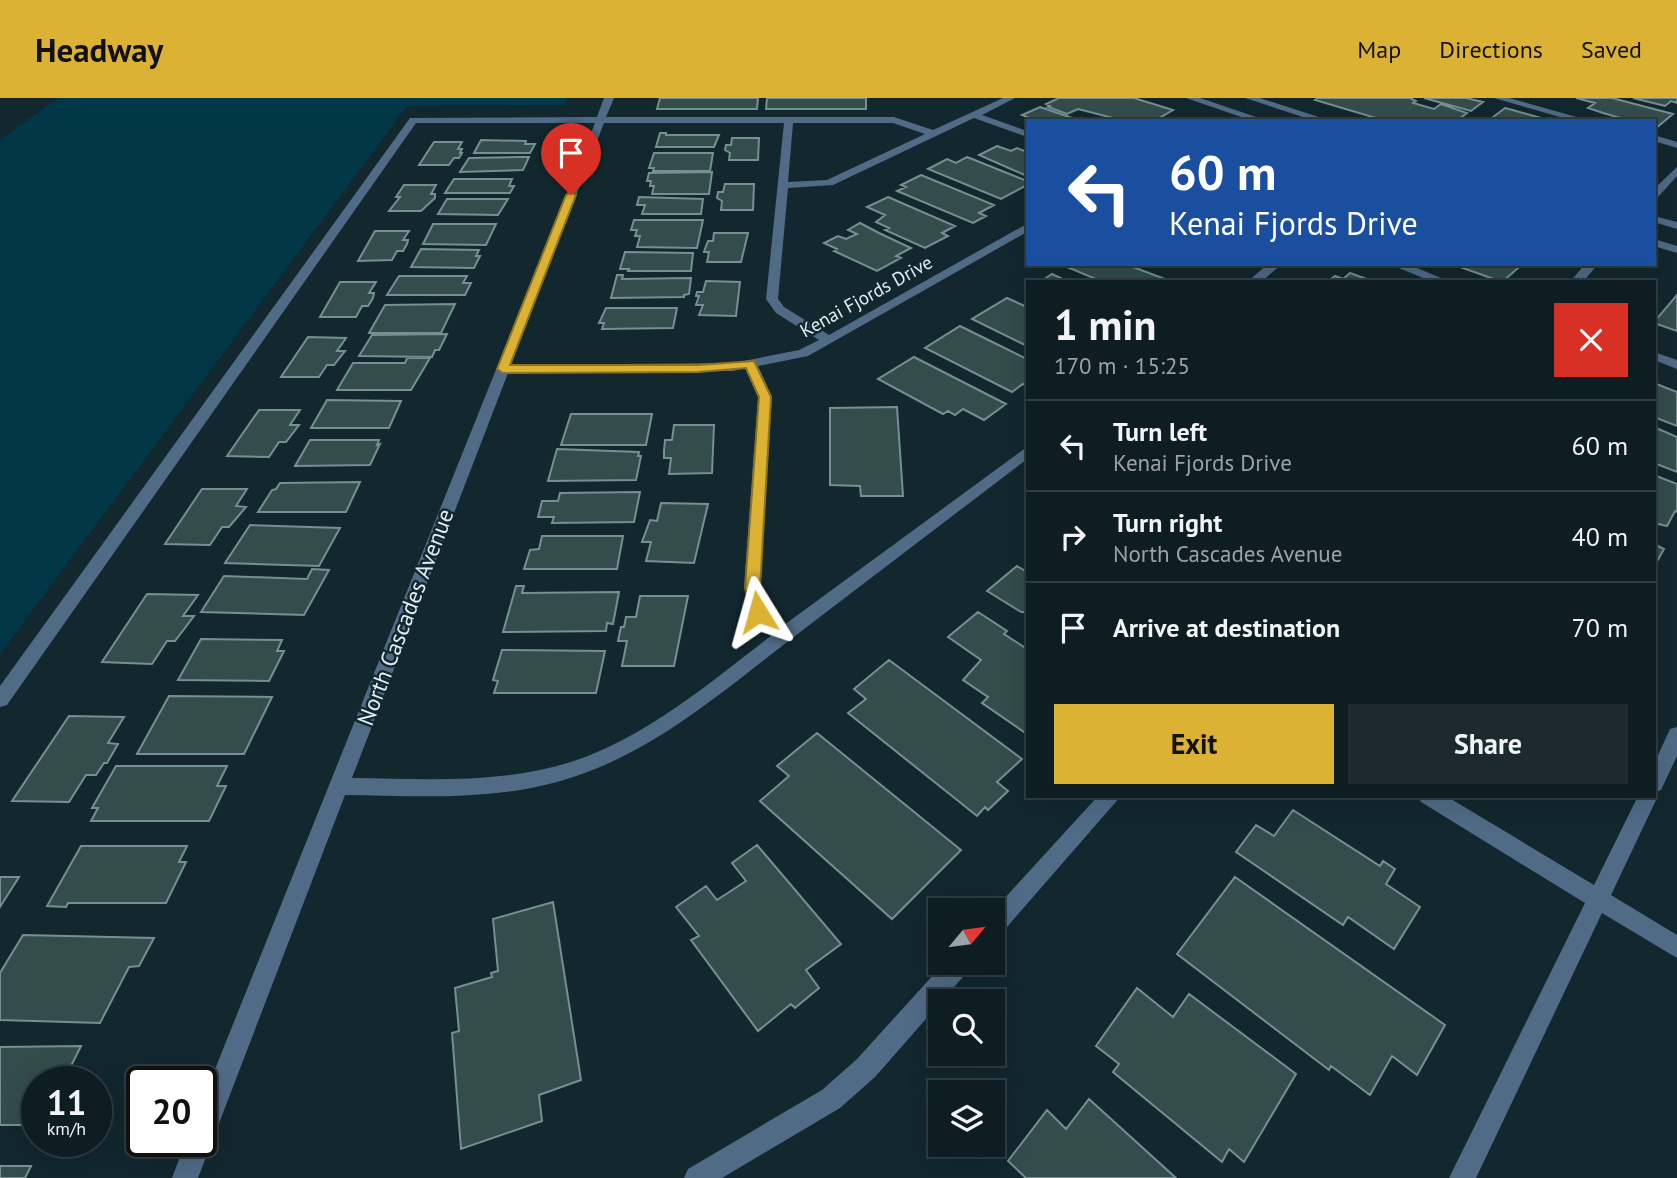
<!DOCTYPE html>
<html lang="en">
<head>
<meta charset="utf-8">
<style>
	body { margin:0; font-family:"PT Sans",sans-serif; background:#1c2a2f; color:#f1f3f6; height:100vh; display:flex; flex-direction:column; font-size:26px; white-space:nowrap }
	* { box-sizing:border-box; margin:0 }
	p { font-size:23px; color:#9ba2a5 }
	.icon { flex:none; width:38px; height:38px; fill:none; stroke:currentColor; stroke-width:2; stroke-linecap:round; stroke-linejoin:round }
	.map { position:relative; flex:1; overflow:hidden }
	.sheet { position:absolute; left:1026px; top:182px; width:630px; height:518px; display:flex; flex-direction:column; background:#0e1d22; border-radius:0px; box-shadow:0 7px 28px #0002,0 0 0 2px #2e3b40 }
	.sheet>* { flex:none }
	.banner { position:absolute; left:1026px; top:21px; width:630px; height:147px; border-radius:0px; box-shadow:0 7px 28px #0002,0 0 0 2px #2e3b40; background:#1a4fa0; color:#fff; overflow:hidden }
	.needle { width:46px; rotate:61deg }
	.controls { position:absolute; left:928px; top:800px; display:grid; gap:14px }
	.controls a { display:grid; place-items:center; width:77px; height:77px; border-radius:0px; background:#0e1d22; box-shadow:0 7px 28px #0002,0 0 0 2px #2e3b40; font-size:35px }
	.speed { position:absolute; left:21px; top:968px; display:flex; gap:14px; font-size:35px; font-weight:700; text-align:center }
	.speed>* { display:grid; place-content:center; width:91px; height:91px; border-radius:50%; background:#0e1d22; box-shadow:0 7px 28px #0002,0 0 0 2px #2e3b40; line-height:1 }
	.speed small { font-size:18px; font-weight:400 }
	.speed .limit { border:4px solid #111; border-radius:10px; background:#fff; color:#111 }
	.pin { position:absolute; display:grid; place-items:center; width:60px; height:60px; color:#fff; margin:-72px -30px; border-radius:50% 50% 50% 0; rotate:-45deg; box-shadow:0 0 7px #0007 }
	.pin .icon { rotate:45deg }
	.me { position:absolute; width:77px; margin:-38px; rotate:352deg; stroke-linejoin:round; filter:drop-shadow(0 0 5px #0008) }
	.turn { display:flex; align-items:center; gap:24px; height:147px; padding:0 28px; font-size:32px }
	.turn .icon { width:91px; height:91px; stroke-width:2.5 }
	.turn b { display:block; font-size:49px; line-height:60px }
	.round { display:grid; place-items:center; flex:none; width:74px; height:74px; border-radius:0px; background:#1c2a2f }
	.head { display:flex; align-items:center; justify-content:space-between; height:119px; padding:0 28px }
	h1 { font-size:42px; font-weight:700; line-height:52px }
	.action { display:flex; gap:14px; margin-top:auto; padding:14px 28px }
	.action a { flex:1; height:80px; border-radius:0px; background:#dbb233; color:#111; font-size:28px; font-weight:700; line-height:80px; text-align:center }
	.action a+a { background:#1c2a2f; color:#f1f3f6 }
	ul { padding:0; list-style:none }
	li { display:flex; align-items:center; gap:21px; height:91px; padding:0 28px; border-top:2px solid #2e3b40 }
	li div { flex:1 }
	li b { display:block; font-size:26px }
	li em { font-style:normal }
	header { display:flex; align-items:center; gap:42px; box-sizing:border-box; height:98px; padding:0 35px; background:#dbb233; color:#111 }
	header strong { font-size:33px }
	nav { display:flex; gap:38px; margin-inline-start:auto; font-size:24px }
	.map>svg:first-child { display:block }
	.green { fill:#013746 }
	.building { fill:#334c4c; stroke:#759090; stroke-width:2 }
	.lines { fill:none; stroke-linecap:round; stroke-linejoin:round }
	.minor { fill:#506b86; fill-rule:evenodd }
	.route { fill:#dbb233; stroke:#8e7421; stroke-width:2 }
	.labels { text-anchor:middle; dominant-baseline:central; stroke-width:5; stroke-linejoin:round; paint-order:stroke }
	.far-street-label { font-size:19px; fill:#e0edf2; stroke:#12272e }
	.street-label { font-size:23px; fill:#e0edf2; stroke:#12272e }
</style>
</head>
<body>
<header>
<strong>Headway</strong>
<nav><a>Map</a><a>Directions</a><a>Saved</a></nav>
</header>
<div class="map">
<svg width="1677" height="1080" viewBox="0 0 1677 1080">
	<rect width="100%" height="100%" fill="#12272e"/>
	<path class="green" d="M58,0H569L566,7L407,8L0,556V42Z"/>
	<path class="building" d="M660,0H758L757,11H657Z
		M767,0H866V11H766Z
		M1059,0H1134L1173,12L1154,23H1114L1117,21L1078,11L1067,16L1048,9L1050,8L1046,6Z
		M1318,0H1410L1416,3L1413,5L1434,11L1441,6L1467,15L1456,23H1386L1315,2Z
		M1424,0H1466L1483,4L1471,13Z
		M1576,0H1612L1673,16L1656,30L1654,29V23H1631L1603,15L1588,10L1595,5Z
		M1633,0H1677V5L1671,3L1665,8Z
		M1040,9L1081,23H1037L1022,17Z
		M1505,10L1552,23H1506L1493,19Z
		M660,35H666V37H719L714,49H656Z
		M732,40H759L758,62H729L730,55L725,52L726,47H731Z
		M481,42L526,43L525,46H535L530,55H474Z
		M434,44H462L458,51H462L460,55H462L459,60H454L449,67H419Z
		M997,48L1011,53L1017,50L1027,54V78L979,57Z
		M654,55H713L710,73H653L654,70H649Z
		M522,59H529L523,72L460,74L469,60Z
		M967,59L1027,83V87L1001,101L928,71L947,61L956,65Z
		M712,74L709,96H652L654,88H650L651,83H647L649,75Z
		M921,77L994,107L979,115L986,118L973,125L897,93L906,89L901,87Z
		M454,81H512L509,88H514L510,95H445Z
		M725,86H754L753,112H721L722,103L717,100L718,94H723Z
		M404,87H436L431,96H435V100L421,113H389L400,99H396Z
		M639,99L703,101L701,116H642L645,107H637Z
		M888,99L955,128L942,135L948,138L925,150L885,132L889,130L876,124L885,117L867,109Z
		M447,101H508L498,117L438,116Z
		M634,122H703L697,150L637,149L640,138H635L637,132H631Z
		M860,125L879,135L911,150L896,158L901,160L877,173L834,153L837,151L824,145L838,138L846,141L857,136L848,132Z
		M433,126H496L486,147L423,146Z
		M375,133H409L403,142H408L407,146L403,153H397L392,162L358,163Z
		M714,135H748L741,164H707L709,154H704L706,148L708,143H713Z
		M421,151L479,152L476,158H480L474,170L411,169Z
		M625,154L693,155L691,173H628L629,171H620Z
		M1071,166H1125L1173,184H1103L1067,169Z
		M1452,166H1507L1518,170L1502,184Z
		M1350,175L1375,184H1327L1335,178L1343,181Z
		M1052,176L1069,184H1040Z
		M617,177H623L622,181L691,180L689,196L684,197V199L611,200Z
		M399,178H467L463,185H471L465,197H387Z
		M706,183L740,184L736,218L699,217L703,207H696L699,198H696L697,194H703Z
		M340,184H376L369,195H374L373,200L368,208H362L356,219H320Z
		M1677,197V233L1654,225V224Z
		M1007,200L1027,209V248L972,221Z
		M455,206L441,235H369L385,207Z
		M606,210H677L673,230L602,231L604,225H599Z
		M960,228L1027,261V288L1023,286L1012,294L925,250Z
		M447,236L439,252H435L432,259L359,258L372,237Z
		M308,239L346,240L337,253H345L334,267H327L319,279H281Z
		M914,259L1006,306L984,322L963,311L955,317L948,313L943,316L878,281Z
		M407,260H430L411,292H337L353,265H405Z
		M1654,285L1677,294V328L1654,319Z
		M327,302L401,303L389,330H311Z
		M897,309L903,398H861L860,388L830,387V310Z
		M259,312H300L290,327H299L286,344H279L269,359L227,358Z
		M571,316H652L646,347H561Z
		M674,327H714L712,375L669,376L671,360H664V353L665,342H672Z
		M1654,329L1677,339V374L1654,365Z
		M310,342H379L377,347L380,346L370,367L295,368Z
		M557,351L639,354L638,358H641L636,382L548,383Z
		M1654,377L1677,386V414L1675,413L1667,428L1654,425Z
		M360,384L346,414H258L272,392L276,391L280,385Z
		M202,391H247L236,408L246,409L229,429H222L210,447L165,446Z
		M640,394L634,424L552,425L554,419H538L542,403H558L560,395Z
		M661,405L708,406L694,465L646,463L651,444H642L650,422L657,423Z
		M250,427L340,430L319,468L225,465Z
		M542,438H623L617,471H524L530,452L539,451Z
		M1654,446L1664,451L1654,469Z
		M1017,468L1027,474V514H1021L987,493Z
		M312,471L329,472L304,517L201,514L224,478L307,481Z
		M516,488H524L522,495L619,494L613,526L607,525L606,533L503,534Z
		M147,496L198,497L183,518H194L175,543H167L152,566L102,564Z
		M640,498H688L674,568H622L627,543H618L621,529H624L626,519H636Z
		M978,514L1007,533L1004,536L1027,551V636L982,605L988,599L963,582L981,562L948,539Z
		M201,541L282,542L277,553H284L269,583L178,582Z
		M502,552L605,553L596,595H494L498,583L493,582Z
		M889,562L1022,661L997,684L1008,693L988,712L985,709L977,718L848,615L866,601L854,591Z
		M169,598L272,599L244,656H137Z
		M69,618L124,619L108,645L118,646L107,665H104L96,677H86L69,704L12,703Z
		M817,635L961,752L892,821L760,703L789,678L777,668Z
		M116,668H227L217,688H226L209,723H91L98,710H92Z
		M1293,712L1380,768L1383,763L1395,771L1386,786L1420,809L1394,851L1348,819L1343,827L1236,754L1256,727L1274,738Z
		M757,747L841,846L806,872L819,890L795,910L791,906L758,933L691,842L699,838L676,809L706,788L717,802L746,783L732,765Z
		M81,748H187L179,764H186L166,805H68L66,809L47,808Z
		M0,779H19L0,809Z
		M1235,779L1445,927L1417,977L1392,958L1370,997L1331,968L1329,972L1177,856Z
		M553,804L581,982L539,997L542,1023L461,1051L452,935L459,933L455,890L492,879L491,875L498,873L493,821Z
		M23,837L154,840L139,868L129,869L100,925L0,922V875Z
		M1137,890L1173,919L1189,896L1296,976L1244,1064L1229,1051L1222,1064L1113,974L1119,966L1096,948Z
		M81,948L66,978H77L74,984H37V1027H0V949Z
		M1089,1001L1176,1080H1026L1008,1063L1047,1012L1066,1031Z
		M0,1068H31L25,1080H0Z"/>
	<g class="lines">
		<path class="minor" d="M604,0H614L606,19H894L933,32L1003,0H1015L982,17L1027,33V39L974,20L833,87L788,90L778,201L784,209L829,237L1023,128L1027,127V134L808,258L758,268L772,299L760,490L766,511L784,527L1027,349V361C950,420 872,479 795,538C720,595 649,659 557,684C488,703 415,698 345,697L198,1080H172L186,1043H201V1006L595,25H416L7,607L0,609V588L410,20L597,19ZM604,25H784L766,201L776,215L819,242L799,252L733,265L511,267ZM793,25H893L925,36L827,82L788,84ZM745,270L758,299L744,490L752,518L772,537C713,582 655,632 585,659C511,687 428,681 352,680L508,275L733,273Z
			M1186,0H1200L1268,23H1253Z
			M1245,0H1260L1331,23H1315Z
			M1494,0H1509L1591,23H1574Z
			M1654,37L1677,44V50L1654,43Z
			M1677,69V78L1658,99L1654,100V91Z
			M1654,118L1677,124V131L1654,124Z
			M1654,141L1677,148V155L1654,148Z
			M1268,166H1282L1261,184H1247Z
			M1389,166H1407L1451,184H1433Z
			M1585,166H1598L1583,184H1570Z
			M1654,254L1677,262V271L1654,262Z
			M1677,629V658L1661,692L1656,694L1658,698L1611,797L1677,837V860L1602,815L1476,1080H1449L1585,805L1421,704L1418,698H1446L1594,787L1638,698H1654V666L1670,631Z
			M1098,698H1121L1000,837L992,840V814Z
			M945,864H972L969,872L875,979L840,1010L722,1080H684L688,1071L822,992L857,961Z"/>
	</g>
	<path class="route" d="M571,94L576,97L510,267H698L754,263L771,299L760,490L766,514L763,519H752L745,490L759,299L746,270L698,274L503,275L497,271L566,97Z"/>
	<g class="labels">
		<g class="far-street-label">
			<text transform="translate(866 198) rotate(-29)">Kenai Fjords Drive</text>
		</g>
		<g class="street-label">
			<text transform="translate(405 519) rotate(-69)">North Cascades Avenue</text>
		</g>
	</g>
</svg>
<div class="controls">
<a><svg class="needle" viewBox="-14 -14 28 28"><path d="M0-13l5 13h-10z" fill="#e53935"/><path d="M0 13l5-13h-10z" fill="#9ba2a5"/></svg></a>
<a><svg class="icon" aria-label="search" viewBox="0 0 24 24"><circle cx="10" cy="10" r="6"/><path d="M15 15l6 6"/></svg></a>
<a><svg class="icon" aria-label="layers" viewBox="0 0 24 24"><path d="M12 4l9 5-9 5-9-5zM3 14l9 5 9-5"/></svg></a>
</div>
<div class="speed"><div>11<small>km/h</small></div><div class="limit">20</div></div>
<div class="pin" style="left:571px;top:97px;background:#d93025"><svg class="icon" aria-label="arrive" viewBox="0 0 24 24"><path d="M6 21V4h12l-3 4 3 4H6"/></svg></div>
<svg class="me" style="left:758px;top:514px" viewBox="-20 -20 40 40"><path d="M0-17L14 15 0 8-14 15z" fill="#dbb233" stroke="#fff" stroke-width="4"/></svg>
<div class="banner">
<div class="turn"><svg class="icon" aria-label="left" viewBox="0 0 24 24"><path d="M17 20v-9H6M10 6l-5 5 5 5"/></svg><div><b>60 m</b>Kenai Fjords Drive</div></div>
</div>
<section class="sheet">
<div class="head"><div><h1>1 min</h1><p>170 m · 15:25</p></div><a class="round" style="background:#d93025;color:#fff"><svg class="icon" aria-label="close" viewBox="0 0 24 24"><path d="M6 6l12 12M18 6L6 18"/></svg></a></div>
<ul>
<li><svg class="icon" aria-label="left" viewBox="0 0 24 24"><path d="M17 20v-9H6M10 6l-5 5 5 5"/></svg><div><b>Turn left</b><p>Kenai Fjords Drive</p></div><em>60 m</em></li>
<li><svg class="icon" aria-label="right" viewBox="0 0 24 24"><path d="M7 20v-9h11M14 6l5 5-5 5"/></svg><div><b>Turn right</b><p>North Cascades Avenue</p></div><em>40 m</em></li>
<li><svg class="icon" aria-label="arrive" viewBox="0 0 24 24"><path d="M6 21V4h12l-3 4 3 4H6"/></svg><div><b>Arrive at destination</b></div><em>70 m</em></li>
</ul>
<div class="action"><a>Exit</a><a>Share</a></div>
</section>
</div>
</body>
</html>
